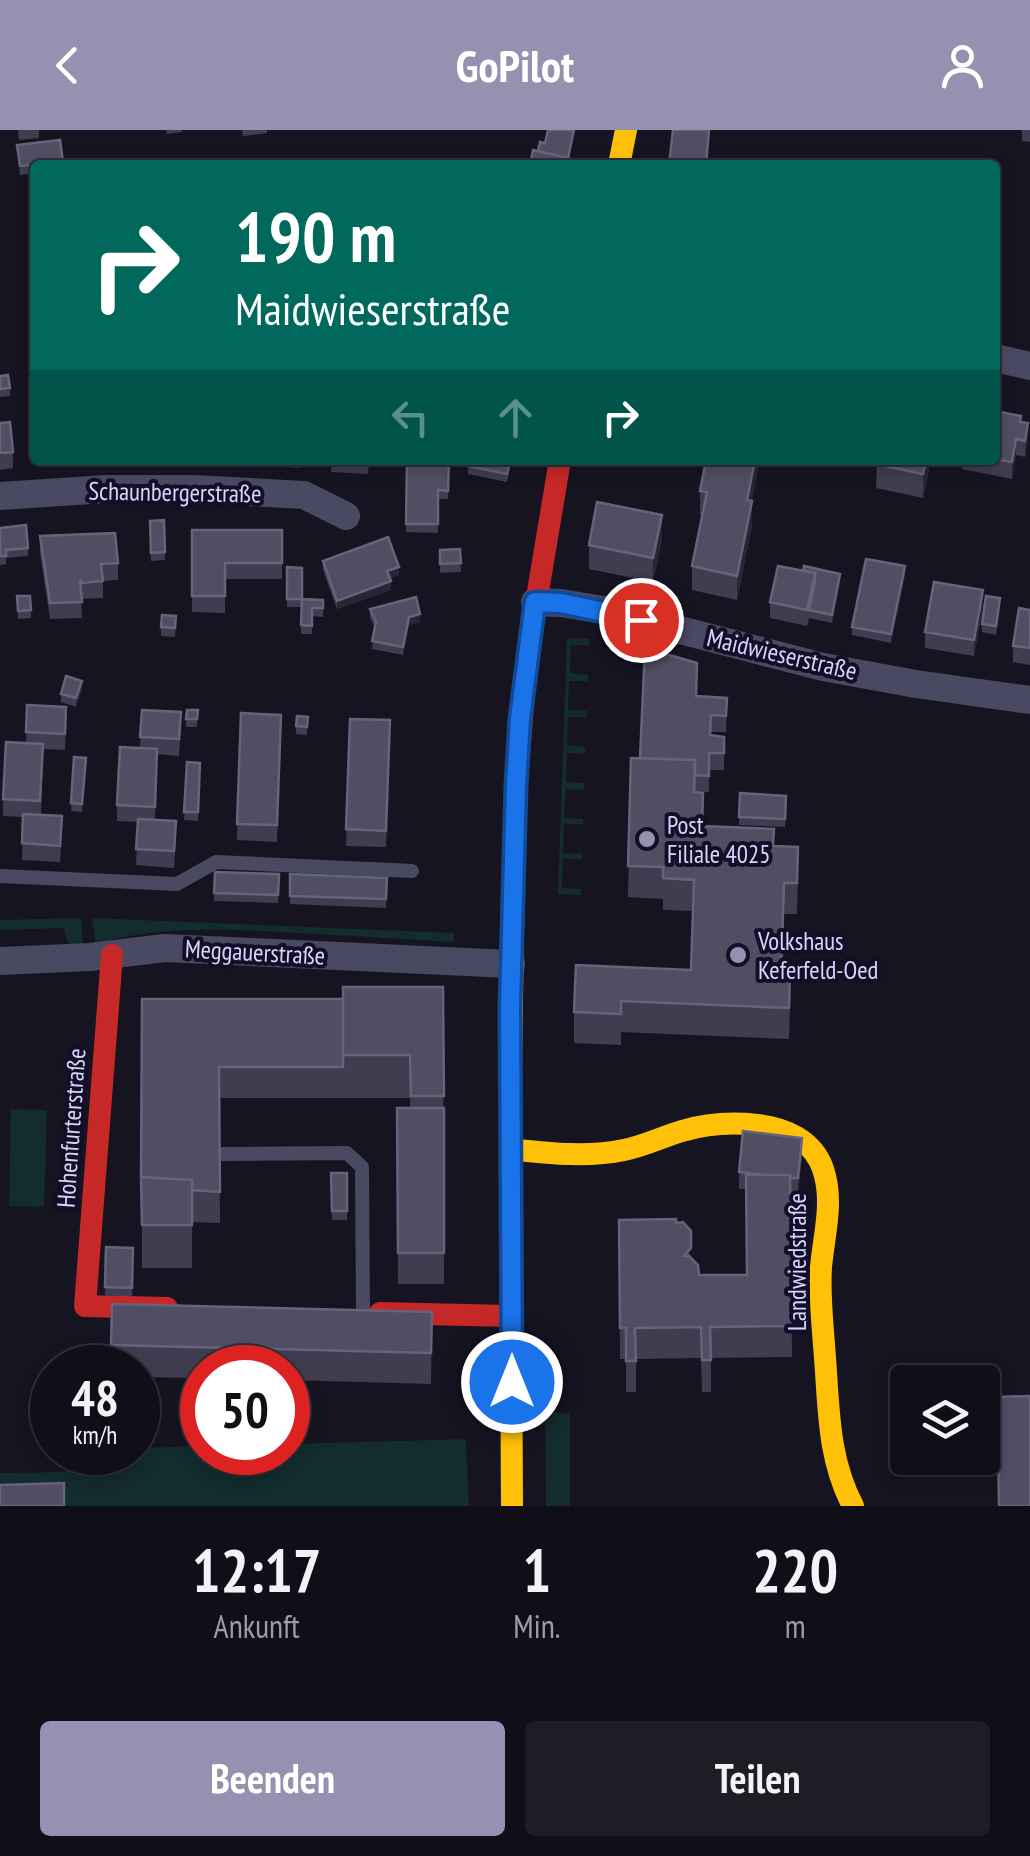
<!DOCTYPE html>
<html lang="de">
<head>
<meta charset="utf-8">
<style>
	body { margin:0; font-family:"PT Sans Narrow",sans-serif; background:#1e1d26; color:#f1f3f6; height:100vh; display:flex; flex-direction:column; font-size:38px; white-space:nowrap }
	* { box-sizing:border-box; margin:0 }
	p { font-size:32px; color:#9c9ca2 }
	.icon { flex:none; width:55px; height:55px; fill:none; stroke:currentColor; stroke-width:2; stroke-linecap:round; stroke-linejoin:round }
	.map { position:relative; height:1376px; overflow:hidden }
	.panel { display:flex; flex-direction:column; background:#100f19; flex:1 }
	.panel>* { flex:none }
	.top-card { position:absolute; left:30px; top:30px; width:970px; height:305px; border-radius:10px; box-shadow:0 5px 15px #0003,0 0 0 2px #302f38; background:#00695c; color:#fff; overflow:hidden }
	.fabs { position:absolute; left:890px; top:1235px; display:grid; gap:20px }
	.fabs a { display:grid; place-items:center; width:110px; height:110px; border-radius:10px; background:#100f19; box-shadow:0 5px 15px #0003,0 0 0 2px #302f38; font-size:50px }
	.speed { position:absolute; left:30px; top:1215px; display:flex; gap:20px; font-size:50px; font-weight:700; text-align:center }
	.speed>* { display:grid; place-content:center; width:130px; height:130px; border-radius:50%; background:#100f19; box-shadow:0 5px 15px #0003,0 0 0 2px #302f38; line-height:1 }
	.speed small { font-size:25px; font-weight:400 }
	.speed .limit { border:15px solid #d22; background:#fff; color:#111 }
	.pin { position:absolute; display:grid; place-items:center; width:85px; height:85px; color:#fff; margin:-42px; border:5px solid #fff; border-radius:50%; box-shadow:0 2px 10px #0007 }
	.me { position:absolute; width:110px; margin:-55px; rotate:0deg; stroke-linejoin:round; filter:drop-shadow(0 0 8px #0008) }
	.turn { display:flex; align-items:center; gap:35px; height:210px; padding:0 40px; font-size:45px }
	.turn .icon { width:130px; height:130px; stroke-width:2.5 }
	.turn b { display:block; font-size:70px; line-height:85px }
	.lanes { display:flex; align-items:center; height:95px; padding:0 40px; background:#0003; justify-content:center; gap:50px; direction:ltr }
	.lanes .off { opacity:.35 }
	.eta { display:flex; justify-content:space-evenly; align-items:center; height:170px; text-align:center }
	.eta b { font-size:60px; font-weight:700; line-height:70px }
	.action { display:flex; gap:20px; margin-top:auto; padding:20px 40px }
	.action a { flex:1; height:115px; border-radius:10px; background:#9591b1; color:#fff; font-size:40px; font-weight:700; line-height:115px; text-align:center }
	.action a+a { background:#1e1d26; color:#f1f3f6 }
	header { display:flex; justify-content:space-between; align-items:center; height:130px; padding:0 40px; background:#9591b1; color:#fff; font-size:45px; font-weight:700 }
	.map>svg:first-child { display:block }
	.green { fill:#132c2d }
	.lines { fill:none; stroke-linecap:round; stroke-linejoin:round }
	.lane { stroke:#4a4962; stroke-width:14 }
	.street { stroke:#4a4962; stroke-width:28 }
	.slow { stroke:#ffc107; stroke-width:22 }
	.jam { stroke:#c62828; stroke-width:22 }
	.wall { fill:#403d50 }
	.shaded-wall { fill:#282635 }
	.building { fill:#504e63; stroke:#66637b; stroke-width:2.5 }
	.route-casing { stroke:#114b97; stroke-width:25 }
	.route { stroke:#1a73e8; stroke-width:18 }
	.poi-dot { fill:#9591b1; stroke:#130f26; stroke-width:4 }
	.labels { text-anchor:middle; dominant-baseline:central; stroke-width:8; stroke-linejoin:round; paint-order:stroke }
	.street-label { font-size:25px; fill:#d9d4ff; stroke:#130f26 }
	.poi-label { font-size:25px; fill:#d9d4ff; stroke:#130f26; text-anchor:start }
</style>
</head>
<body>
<header><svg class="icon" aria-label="back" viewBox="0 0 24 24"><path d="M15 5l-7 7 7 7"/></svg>GoPilot<svg class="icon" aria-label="person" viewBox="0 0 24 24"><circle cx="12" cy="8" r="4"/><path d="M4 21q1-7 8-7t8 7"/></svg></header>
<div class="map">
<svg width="1030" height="1376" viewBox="0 0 1030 1376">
	<rect width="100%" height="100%" fill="#161421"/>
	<path class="green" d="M567,508L589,509V515H571L570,543L588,545V551H569L568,580L587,581V587H568L567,615L586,617L585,624L567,623L566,652L584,653V660L566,659L564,688L583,689V694H564L563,723L582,724V729H563L562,758L581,759V765L558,764Z
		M81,788L83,815L72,817L67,811L64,798L0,800V790Z
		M92,788L454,803V812C397,809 339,805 282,802C219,799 157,796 96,814Z
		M11,979L47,980L44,1077L9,1076Z
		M545,1282L570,1283V1376H546Z
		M466,1309L469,1376H0V1343L63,1342L108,1323L138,1322V1318L202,1316V1322H288V1314Z"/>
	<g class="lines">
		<path class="lane" d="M0,746L177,754L216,732L412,741
			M223,1024L347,1023L362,1037L363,1182"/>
		<path class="street" d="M995,228L1030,236
			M0,366L106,359H194L304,365L346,386
			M535,472L561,473L603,480L823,537L916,554L1030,570
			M0,831L90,827L165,818L511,834"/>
		<path class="slow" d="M619,35L626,0
			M510,1019C547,1023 586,1028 624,1020C644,1016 662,1007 682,1001C706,994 732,992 757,995C785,998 813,1010 823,1039C834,1071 824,1104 821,1137C819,1167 823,1198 825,1228C829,1279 828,1329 853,1376
			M512,1376L510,1000L515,674"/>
		<path class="jam" d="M515,674L527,527L560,330
			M112,825L85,1176L167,1178
			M380,1183L511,1186"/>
	</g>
	<path class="wall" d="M18,0H39V8L19,10Z
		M166,0H182V2L167,4Z
		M242,0H267V3L243,6Z
		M1022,0H1030V12L1022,11Z
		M60,10L63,35H35V43L20,45L17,15Z
		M0,246L10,258V266L0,267Z
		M995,281L1021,292L1028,310L1025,327L1016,325L1012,349L962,339V330H995Z
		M0,293L13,322V338L0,340Z
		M48,330H87V332L48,335Z
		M191,330H228V334L191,332Z
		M261,330H300L299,338L261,335Z
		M332,330H369L368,344L331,342Z
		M407,330H449L448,369H438V403L406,402Z
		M470,330H512L507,352L468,344V336Z
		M706,330H760L751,371L752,395L737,470L692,460V436L702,385H700V361Z
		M877,330H931L923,368L876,358Z
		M164,390L165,430L151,431L150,391Z
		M0,398L28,418V426L6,428V434L0,435Z
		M192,400H282V449H225V483L192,482Z
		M40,406L118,433V450L103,451V468L82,469L81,468L82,488L50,489L40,423Z
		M662,409L653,452L589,439V415Z
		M460,419L461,442L440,443V420Z
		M323,431L399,445L390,448L391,460L337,479L323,440Z
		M287,437L302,469L323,470V487L312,486V504H301V477H287Z
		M905,445L891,513L852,505V497Z
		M840,452L832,493L809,488L807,496L770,488V472Z
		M17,466L31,480V488L18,489Z
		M983,476L974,526L925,518V502Z
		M1000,477L996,505L982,502V494Z
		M370,479L420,492L409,495L403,525L372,519L375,498L370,488Z
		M1030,480V535L1013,532V516Z
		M176,486L175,507L161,506V497Z
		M82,559L76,577L61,572V564Z
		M697,566L727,568L726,602H711V605L724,607V640H709V662H695L703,696L774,716L798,748L797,784H784L782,842L790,874L789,909L621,902V915L574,913V882L691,840L693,781L663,780V769L628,767L631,628H640Z
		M27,575L66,593L65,620L43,619L41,685L62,703L60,732L22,730L23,687L3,686V669L26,613Z
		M142,580L181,598L179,626L157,624L155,690L176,708L174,738L136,735L138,692L117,691V675L140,618Z
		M187,580H198L197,597H186Z
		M241,583L281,585L277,712L237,710Z
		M308,587L307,605L296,604V596Z
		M350,589L390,590L386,717L346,716Z
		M74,627L86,637L82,682L71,681Z
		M187,632L200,633L198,691L184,690Z
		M740,663L786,666L785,697L739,695Z
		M215,742L279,744L278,773L214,771Z
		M290,744L387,748L386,778L290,774Z
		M443,857L444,1154H398L397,978H410V968H219L220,1093L192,1092V1138H142V869H343Z
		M802,1024L798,1065L791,1064L792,1227L711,1228V1262H702L701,1228L636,1229V1262H626V1229H620L619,1090L676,1093L699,1145H746V1059H739V1042Z
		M331,1043H347V1090H332Z
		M106,1117L133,1118L132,1166H105Z
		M112,1174L432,1182L431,1254L288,1250V1238H202V1248L138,1247V1238H111Z"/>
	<path class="shaded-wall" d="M1028,293V310L1025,327V311Z
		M1016,309V325L1012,349V332Z
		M755,330H760L747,395V370Z
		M926,330H931L923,368V344Z
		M752,371V395L737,470V446Z
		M662,385V409L653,452V428Z
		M905,436V445L891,513V504Z
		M399,437V445L387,449V441Z
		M840,444V452L832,493V485Z
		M391,451V460L337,479V471Z
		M983,460V476L974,526V510Z
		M420,484V492L409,495L403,525V517L409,487Z
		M82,551V559L76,577V568Z
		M802,1008V1024L798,1065V1048Z"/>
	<path class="building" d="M548,0H574L568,28L538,21L540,12L545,13Z
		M673,0H709L706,35H669Z
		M60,10L63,32L20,36L17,15Z
		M533,20L569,28L567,35H530Z
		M8,245L10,258L0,259V246Z
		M995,281L1021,286L1020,292L1028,293L1025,311L1016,309L1012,332L995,329Z
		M10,292L13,322L0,323V293Z
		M332,330H368V336L331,333Z
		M407,330H449L448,361L438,360V394H406Z
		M470,330H510L507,344L468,336Z
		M706,330H755L747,370L752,371L737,446L692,436L707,362L700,361Z
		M877,330H926L923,344L876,334Z
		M597,372L662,385L653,428L589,415Z
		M164,390L165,422L151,423L150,391Z
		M26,395L28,418L6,420V426H0V398Z
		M192,400H282V433H225V466H192Z
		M115,403L118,433L101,434L103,451L82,453L80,449L82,472L50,473L40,406Z
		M388,407L399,437L387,441L391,451L337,471L323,431Z
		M460,419L461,433L440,434V420Z
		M866,429L905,436L891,504L852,497Z
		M778,436L815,443L807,480L770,472Z
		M804,436L840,444L832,485L809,480L815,452V443L803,441Z
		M287,437L302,438V469H287Z
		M934,452L983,460L974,510L925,502Z
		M17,466H30L31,480L18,481Z
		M986,466L1000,468L996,496L982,494Z
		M416,467L420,484L409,487L403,517L372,511L376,492L370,479Z
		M302,469L323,470V478H312V496L301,495Z
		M1019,478L1030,480V518L1013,516Z
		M162,485L176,486L175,498L161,497Z
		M645,518L697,533L696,566L727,568L726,586L711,585L710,605L724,607V623H709V646L695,645V630L640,628Z
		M66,546L82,551L76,568L61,564Z
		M27,575L66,577L65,604L26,602Z
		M142,580L181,582L179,609L140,607Z
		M187,580H198L197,589H186Z
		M241,583L281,585L277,695L237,694Z
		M297,586L308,587L307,597L296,596Z
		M350,589L390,590L386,701L346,699Z
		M6,612L43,614L40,671L3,669Z
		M120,617L157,619L155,677L117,675Z
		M74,627L86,628L82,674L71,673Z
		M631,628L695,630L694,662L703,663L702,696L774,699L773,716L798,717L797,753H784L781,842L790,843L789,878L621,871V884L574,882L576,835L691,840L694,750L663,748V737L628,736Z
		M187,632L200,633L198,682H184Z
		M740,663L786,666L785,689L739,687Z
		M23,684L62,686L60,716L22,713Z
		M138,689L176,691L174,721L136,719Z
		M215,742L279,744L278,765L214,763Z
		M290,744L387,748L386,769L290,766Z
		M343,857H443L444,966H411L410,925H343Z
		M142,869H343V937H219L220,1062L192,1060V1050L141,1047Z
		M397,978H444V1123H398Z
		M743,1001L802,1008L798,1048H790V1045H765L739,1042Z
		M331,1043H347V1081H332Z
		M746,1045H790L792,1196L710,1197L711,1230H702L701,1197L635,1198L636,1231H626V1198H620L619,1090L676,1089V1093L683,1092L691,1101V1118L684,1126H689L698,1135L699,1145H747Z
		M141,1047L192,1050V1095H142Z
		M106,1117L133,1118L132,1158L105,1157Z
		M112,1174L432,1182L431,1223L111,1215Z
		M1030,1266V1376H999L997,1267Z
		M64,1353V1376H0V1355Z"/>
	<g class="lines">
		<g class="route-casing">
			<path id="route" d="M512,1252L510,877L516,655L520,589L535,472L561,473L641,490"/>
		</g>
		<use href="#route" class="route"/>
	</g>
	<g class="poi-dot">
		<circle cx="647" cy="709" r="10"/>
		<circle cx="738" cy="825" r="10"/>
	</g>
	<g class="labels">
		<g class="street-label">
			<text transform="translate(175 362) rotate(1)">Schaunbergerstraße</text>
			<text transform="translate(782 524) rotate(13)">Maidwieserstraße</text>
			<text transform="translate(255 822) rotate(3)">Meggauerstraße</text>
			<text transform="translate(71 998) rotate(-86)">Hohenfurterstraße</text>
			<text transform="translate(797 1132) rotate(-90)">Landwiedstraße</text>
		</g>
		<g class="poi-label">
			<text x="667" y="695">Post<tspan x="667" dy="29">Filiale 4025</tspan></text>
			<text x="758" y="811">Volkshaus<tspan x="758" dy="29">Keferfeld-Oed</tspan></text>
		</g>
	</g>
</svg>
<div class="fabs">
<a><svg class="icon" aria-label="layers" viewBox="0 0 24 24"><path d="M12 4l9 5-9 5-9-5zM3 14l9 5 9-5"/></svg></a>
</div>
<div class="speed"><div>48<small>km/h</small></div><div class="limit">50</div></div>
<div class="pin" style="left:641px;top:490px;background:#d93025"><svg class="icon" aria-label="arrive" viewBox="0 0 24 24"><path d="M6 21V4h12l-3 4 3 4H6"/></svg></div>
<svg class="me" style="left:512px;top:1252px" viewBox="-20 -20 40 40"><circle r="17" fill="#1a73e8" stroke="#fff" stroke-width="3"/><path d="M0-11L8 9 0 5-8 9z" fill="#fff"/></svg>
<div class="top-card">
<div class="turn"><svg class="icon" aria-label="right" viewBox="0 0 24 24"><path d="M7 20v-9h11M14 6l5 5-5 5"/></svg><div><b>190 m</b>Maidwieserstraße</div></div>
<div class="lanes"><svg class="icon off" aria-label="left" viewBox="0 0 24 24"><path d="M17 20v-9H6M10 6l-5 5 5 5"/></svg><svg class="icon off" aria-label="ahead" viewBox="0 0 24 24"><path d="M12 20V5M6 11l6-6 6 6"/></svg><svg class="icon" aria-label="right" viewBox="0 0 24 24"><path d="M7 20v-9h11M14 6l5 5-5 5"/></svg></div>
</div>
</div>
<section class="panel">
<div class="eta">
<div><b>12:17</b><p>Ankunft</p></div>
<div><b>1</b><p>Min.</p></div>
<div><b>220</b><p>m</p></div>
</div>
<div class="action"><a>Beenden</a><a>Teilen</a></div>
</section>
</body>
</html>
